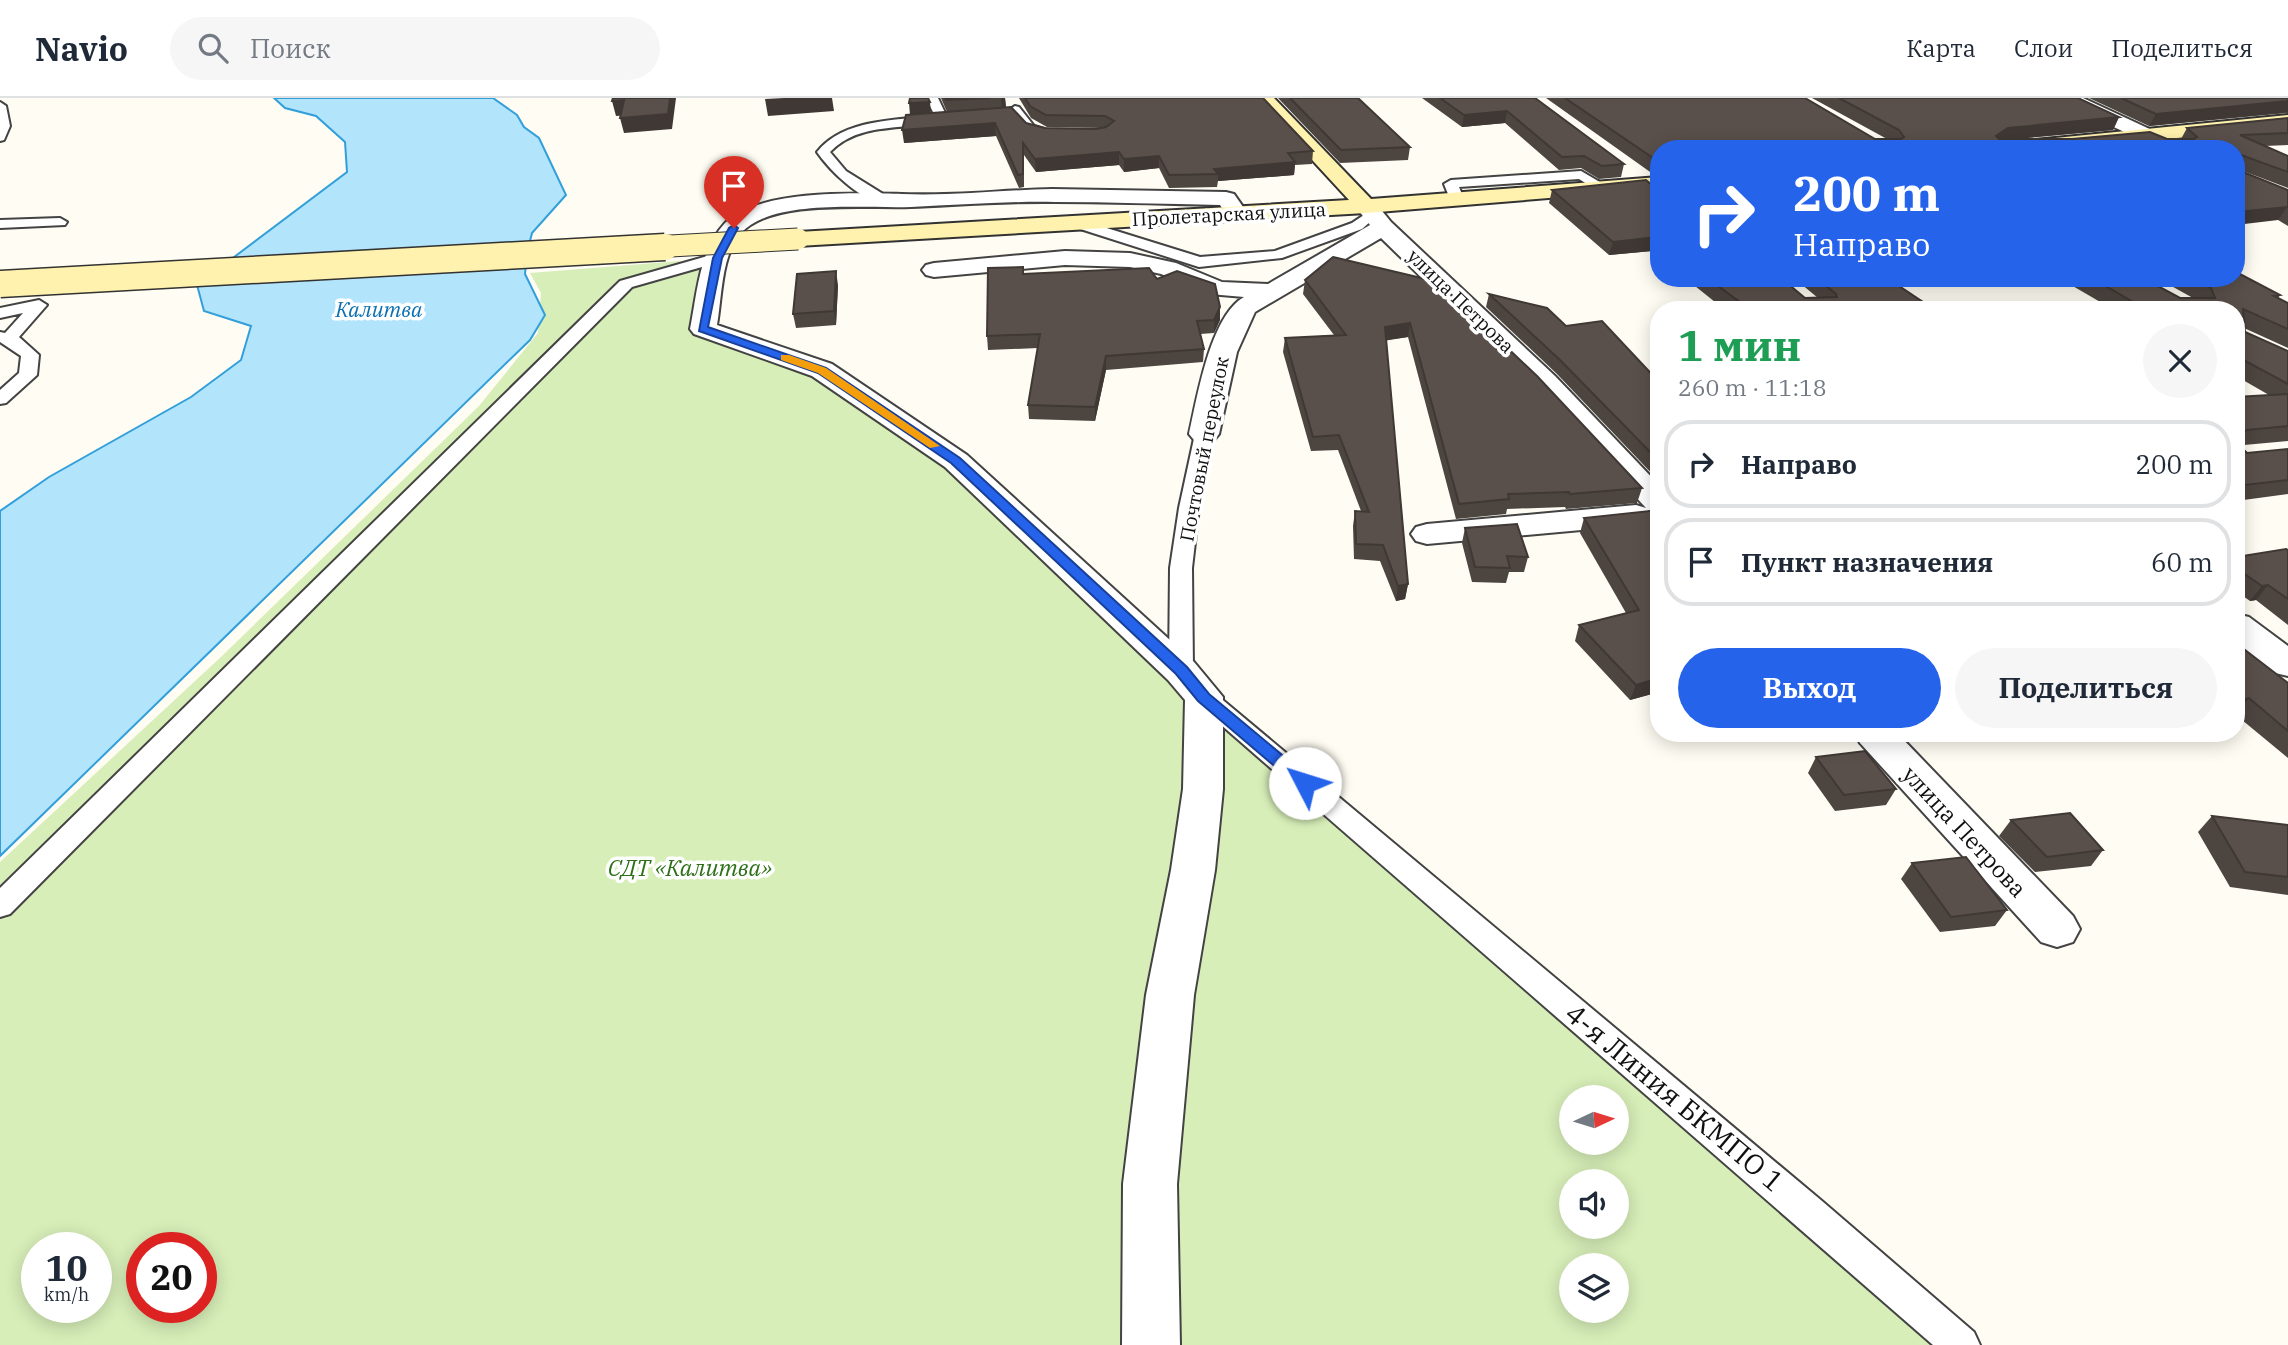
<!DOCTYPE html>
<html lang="ru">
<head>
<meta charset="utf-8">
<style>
	body { margin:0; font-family:"IBM Plex Serif",serif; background:#f6f6f7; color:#1f2937; height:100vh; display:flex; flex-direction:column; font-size:26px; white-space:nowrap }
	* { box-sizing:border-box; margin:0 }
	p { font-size:23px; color:#747a83 }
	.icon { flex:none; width:38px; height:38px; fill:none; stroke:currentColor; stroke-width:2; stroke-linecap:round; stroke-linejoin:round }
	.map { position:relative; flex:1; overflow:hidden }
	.details { position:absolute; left:1650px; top:203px; width:595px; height:441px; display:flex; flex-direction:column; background:#fff; border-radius:28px; box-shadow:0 4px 18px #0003 }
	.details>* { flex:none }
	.hud { position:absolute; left:1650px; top:42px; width:595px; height:147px; border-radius:28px; box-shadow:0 4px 18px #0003; background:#2563eb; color:#fff; overflow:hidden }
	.needle { width:46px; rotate:86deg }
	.tools { position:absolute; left:1559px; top:987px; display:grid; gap:14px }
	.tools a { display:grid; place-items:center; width:70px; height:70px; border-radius:50%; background:#fff; box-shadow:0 4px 18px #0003; font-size:35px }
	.speed { position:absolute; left:21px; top:1134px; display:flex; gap:14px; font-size:35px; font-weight:700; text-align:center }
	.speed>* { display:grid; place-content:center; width:91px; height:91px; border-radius:50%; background:#fff; box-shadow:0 4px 18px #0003; line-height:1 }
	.speed small { font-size:18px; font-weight:400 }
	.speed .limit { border:10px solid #d22; background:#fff; color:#111 }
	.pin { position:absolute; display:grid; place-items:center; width:60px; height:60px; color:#fff; margin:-72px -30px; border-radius:50% 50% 50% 0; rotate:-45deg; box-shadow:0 0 7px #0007 }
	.pin .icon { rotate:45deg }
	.me { position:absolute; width:77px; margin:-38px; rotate:310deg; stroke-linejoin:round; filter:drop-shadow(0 0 5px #0008) }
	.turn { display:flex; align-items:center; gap:24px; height:147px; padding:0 28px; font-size:32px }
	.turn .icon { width:91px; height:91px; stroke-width:2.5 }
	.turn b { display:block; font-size:49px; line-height:60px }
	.round { display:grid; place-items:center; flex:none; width:74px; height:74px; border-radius:37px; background:#f6f6f7 }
	.headline { display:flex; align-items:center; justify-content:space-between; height:119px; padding:0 28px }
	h1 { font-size:42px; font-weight:700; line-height:52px; color:#1e9e55 }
	.primary-button { display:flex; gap:14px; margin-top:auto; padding:14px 28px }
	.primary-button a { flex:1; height:80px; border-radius:42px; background:#2563eb; color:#fff; font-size:28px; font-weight:700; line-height:80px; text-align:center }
	.primary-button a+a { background:#f6f6f7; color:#1f2937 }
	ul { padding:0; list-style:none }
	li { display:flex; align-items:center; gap:21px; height:88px; margin:0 14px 10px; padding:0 14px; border:4px solid #e0e1e3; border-radius:28px }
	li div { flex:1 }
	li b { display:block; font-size:26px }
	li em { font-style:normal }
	header { display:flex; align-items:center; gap:42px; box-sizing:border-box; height:98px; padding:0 35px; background:#fff; border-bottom:2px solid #e0e1e3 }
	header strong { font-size:33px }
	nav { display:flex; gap:38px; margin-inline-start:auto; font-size:24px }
	.search { width:490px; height:63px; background:#f6f6f7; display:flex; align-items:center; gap:18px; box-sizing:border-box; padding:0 24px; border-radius:38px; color:#747a83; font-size:26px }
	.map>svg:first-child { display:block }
	.green { fill:#d7eeb8; fill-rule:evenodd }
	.water { fill:#b2e4fc; stroke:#329fda; stroke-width:2 }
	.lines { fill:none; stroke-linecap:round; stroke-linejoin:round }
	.lane-casing { stroke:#434343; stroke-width:4 }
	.street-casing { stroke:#434343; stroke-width:4 }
	.secondary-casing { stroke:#323232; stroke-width:4 }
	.lane { fill:#fff; fill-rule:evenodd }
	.street { fill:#fff; fill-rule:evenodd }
	.secondary { fill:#fff2ae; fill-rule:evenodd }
	.secondary-bridge-far1-casing { stroke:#323232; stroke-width:23; stroke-linecap:butt }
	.secondary-bridge-casing { stroke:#323232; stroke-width:29; stroke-linecap:butt }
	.secondary-bridge-far1 { stroke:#fff2ae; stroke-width:21 }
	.secondary-bridge { stroke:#fff2ae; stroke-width:26 }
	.wall { fill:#4d4540 }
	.shaded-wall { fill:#3f3834 }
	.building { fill:#5a504b; stroke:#3f3834; stroke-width:2 }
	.route { fill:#2563eb; stroke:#184099; stroke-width:2 }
	.slow { fill:#f59e0b }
	.labels { text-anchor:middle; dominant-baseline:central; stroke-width:7; stroke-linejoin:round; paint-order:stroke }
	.far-street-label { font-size:19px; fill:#101010; stroke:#fff }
	.far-water-label { font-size:21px; font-style:italic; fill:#0b6fb0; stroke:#fff }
	.street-label { font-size:23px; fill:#101010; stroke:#fff }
	.park-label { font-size:23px; font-style:italic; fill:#2e7019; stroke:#fff }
	.near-street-label { font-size:28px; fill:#101010; stroke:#fff }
</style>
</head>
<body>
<header>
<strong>Navio</strong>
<div class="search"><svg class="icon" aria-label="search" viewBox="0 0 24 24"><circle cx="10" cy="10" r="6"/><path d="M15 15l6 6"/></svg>Поиск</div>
<nav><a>Карта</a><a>Слои</a><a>Поделиться</a></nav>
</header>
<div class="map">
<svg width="2288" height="1247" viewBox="0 0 2288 1247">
	<rect width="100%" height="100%" fill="#fffcf3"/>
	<path class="green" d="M718,160L703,231L814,268L933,341L1056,457L1776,1086L1974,1247H0V764L222,558L479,308L538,235L541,195L530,175ZM1572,999H1617V1045H1572ZM1572,1083H1617V1129H1572ZM37,1150H96V1209H37ZM142,1150H201V1209H142ZM1572,1167H1617V1213H1572Z"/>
	<path class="water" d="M274,0H493L517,17L524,29L539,40L566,97L532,135L527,155L525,176L545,217L530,242L0,758V413L49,379L191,299L241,262L251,228L204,213L197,187L347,74L345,44L316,18L285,10Z"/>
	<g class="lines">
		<g class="lane-casing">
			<path id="lane" d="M926,0H938L948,21L946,24C908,32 859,23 830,54L846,73L883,96V102C862,106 828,70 817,54C843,21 896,22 935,18Z
				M0,4L6,8L10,28L4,42L0,43Z
				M1015,8L1019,9L1034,28L1060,36L1054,40L1026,34L1009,12Z
				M1581,73L1610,90L1608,93H1598L1579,81L1459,89L1464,101L1457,105L1450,101L1444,86L1451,82Z
				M1373,111L1380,115L1362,131L1282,160L1199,169L1071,128L1069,125L1071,122H1081L1200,159L1275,153L1352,125Z
				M60,120L67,124L65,127L0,130V122Z
				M718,155L723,157L726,160L723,163L632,189L10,816L0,819V790L620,183Z
				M39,202L47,207L19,239L39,257L37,277L6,305L0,306V292L19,275L21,258L0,244V234L5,235L23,215L0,220V210Z
				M1204,330L1213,336L1199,410L1192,470L1193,573L1189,579L1181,581L1173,579L1169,573L1170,470L1179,410L1195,336Z
				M1204,591L1212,593L1822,1103L1974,1234L1980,1247H1933L1196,605L1192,599L1196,593Z"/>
		</g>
		<g class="street-casing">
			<path id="street" d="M2059,0H2083L2184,47L2187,51H2160L2061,4Z
				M1052,91L1226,94L1234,96L1248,116L1245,121H1229L1220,107C1165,106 1110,104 1055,104C1007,103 959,107 911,109C867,111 773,100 741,135C721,157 722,199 717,227L832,266L967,357L1194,564L1223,599V691L1215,772L1194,897L1177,1086L1180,1247H1122L1123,1086L1146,897L1171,772L1183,691L1185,602L1168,582L945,369L812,278L694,236L690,231C697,196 699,153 725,125C758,91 858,95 902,96C952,98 1002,92 1052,91Z
				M1366,101L1374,103L1391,124L1555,278L1659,387V414L1648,412L1652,417L1647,424L1636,427L1427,446L1416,443L1411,436L1416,429L1427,426L1636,407L1646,410L1535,290L1381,140L1255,214L1237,254L1219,336L1214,342L1204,345L1194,342L1189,336C1197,301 1210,218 1244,199L1209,196L1161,176L1130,169L1065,167L934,179L926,177L922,172L926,167L934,165L1065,153L1130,155L1176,165L1222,184L1268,186L1370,127L1355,108L1358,103Z
				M2236,516L2249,519L2288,548V578L2275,575L2236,545Z
				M1855,635H1897L2073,818L2080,831L2073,844L2057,849L2041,844L1860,645Z"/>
		</g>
		<g class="secondary-casing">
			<path id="secondary" d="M1255,0H1274L1371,101L1659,79V91L1366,115L798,148L790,146L786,141L790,136L798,134L1349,102Z
				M2288,17V29L2066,51H1993L2003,45Z"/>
		</g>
		<use href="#lane" class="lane"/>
		<use href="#street" class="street"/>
		<use href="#secondary" class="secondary"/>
		<g class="secondary-bridge-far1-casing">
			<path id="secondary-bridge-far1" d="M634,150L798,141"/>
		</g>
		<g class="secondary-bridge-casing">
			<path id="secondary-bridge" d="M0,186L665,149"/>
		</g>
		<use href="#secondary-bridge-far1" class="secondary-bridge-far1"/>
		<use href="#secondary-bridge" class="secondary-bridge"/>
	</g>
	<path class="wall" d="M941,0H1005L1006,9L1026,25L1045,30L1096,31L1101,30L1047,29L1031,20L1019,0H1263L1313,53L1312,66L1295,67L1294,77L1218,83L1217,89L1169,90L1159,70L1124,74L1119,67L1036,74L1024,57V89L1019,90L996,38L904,45L910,16L947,14Z
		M1278,0H1358L1410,49L1408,62L1340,65Z
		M1422,0H1535L1624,66L1621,79L1599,81L1581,70L1559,72L1505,25L1462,29Z
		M1546,0H1805L1875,41H1887L1812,0H2078L2119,19L2113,32L2016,41H2181L2187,30L2288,20V47L2265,48L2288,58V90L2243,73V74L2288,92V128L2278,122L1659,51V78L1653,76Z
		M2089,0H2288V15L2149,28Z
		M1653,88L1659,89V159L1652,153L1609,157L1549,105L1552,92Z
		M1333,159L1642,390L1637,405L1566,411L1565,409L1507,411L1506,416L1456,421L1408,239L1386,242L1408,486L1405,501L1396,503L1380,463L1354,461L1353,428L1355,413H1361L1338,352L1311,353L1283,254L1285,240L1334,237L1303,196L1305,182Z
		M1023,176L1157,181L1220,209V222L1214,235L1200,236L1204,251L1203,264L1106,272L1095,323L1029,321L1028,307L1038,250L988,252L987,238Z
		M1685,180H1781L1805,200H1818L1794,180H1887L1935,212H1725Z
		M2059,180H2143L2180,200H2193L2157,180H2236L2280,197L2278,200L2288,205V250L2244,230L2245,234L2288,253V343L2244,347V352L2247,355L2288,351V396L2236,403V299L2269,297L2236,278V212H2114Z
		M838,187L836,227L796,230L793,216Z
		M1489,196L1566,228L1659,284V383L1557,276L1486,209Z
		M1659,412V594L1630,602L1575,543L1579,527L1626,515L1580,435L1584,420Z
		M1465,430L1528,459L1524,474H1509L1506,485L1472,484L1462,445Z
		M2288,452V527L2256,502L2250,503L2236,493V459Z
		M2236,545L2288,585V660L2236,617Z
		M1816,659L1896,691L1886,707L1835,713L1808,675Z
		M2212,718L2288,727V797L2230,789L2198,734Z
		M2011,722L2103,752L2091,768L2035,774L1999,738Z
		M1912,765L2007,812L1995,828L1940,834L1901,781Z"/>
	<path class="shaded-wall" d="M670,0H676L672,31L624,35L620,20Z
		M784,0H832L834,13L768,18L765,1Z
		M1001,0H1005L1006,10L1002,11Z
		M624,2L628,17L616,18L612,3Z
		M2288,3V14L2149,28L2156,16Z
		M930,4L931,16L910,17L909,5Z
		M1507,13L1505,25L1462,29L1464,17Z
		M2119,19L2113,32L2003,42L1990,51L1996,38L2008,30Z
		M995,25L996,38L904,45L902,32Z
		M1119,54V67L1036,74L1035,61Z
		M1159,58V70L1124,74V61Z
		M1295,64L1294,77L1218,83V76L1214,71Z
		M2287,109L2278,122L2236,127V114Z
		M1656,139L1652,153L1609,157L1613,144Z
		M836,173L838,187L836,227L834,213Z
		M1220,209V222L1214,235V222Z
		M1410,225L1408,239L1383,243L1385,229Z
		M1106,258V272L1095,323V309Z
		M1408,486L1405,501L1396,503L1398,488Z
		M2268,487L2256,502L2250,503L2262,488Z
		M1659,580V594L1630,602L1636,587Z
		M2249,600L2236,615V608L2242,602Z"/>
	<path class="building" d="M613,0H670L668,16L620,20L624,2L612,3Z
		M910,0H928L930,4L909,5Z
		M945,0H991L946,2Z
		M1025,0H1263L1313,53L1288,55L1295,64L1214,71L1218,76L1169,77L1159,58L1124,61L1119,54L1035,61L1023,45V76L1018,77L995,25L902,32L906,17L1011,9L1026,25L1045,30L1096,31L1106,29L1114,23L1105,18L1046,17L1030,8Z
		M1290,0H1358L1410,49L1341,52Z
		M1440,0H1535L1624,66L1602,68L1584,58L1562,59L1507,13L1464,17Z
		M1565,0H1805L1875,41H1901L1904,39L1899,32L1839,0H2078L2119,19L2008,30L1996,38L1999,41H2072L2150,34L2167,41H2194L2197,39L2187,30L2288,20V35L2240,37L2288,58V74L2241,57L2243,74L2288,92V109L2236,114V51H1659V64Z
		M2121,0H2288V3L2156,16Z
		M1646,82L1653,88L1659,89V142L1656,139L1613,144L1552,92Z
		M1333,159L1438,184L1537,278L1642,390L1570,396L1569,394L1508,396L1509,401L1459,406L1410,225L1385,229L1408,486L1398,488L1383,447L1356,446L1355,413L1369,414L1339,337L1313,339L1285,240L1346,237L1305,182Z
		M1023,169V176L1149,170L1157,181L1177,173L1215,186L1220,209L1214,222L1197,223L1204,251L1106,258L1095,309L1028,307L1040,236L987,238L988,170Z
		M836,173L834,213L793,216L797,176Z
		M2236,174L2280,197L2274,198L2288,205V231L2243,211L2245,234L2288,253V286L2236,258V212H2152L2144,207L2140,208L2092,180H2143L2180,200H2215L2211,190L2192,180H2236Z
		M1707,180H1781L1805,200L1837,199L1836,196L1817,180H1887L1935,212H1751Z
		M1489,196L1547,210L1566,228L1602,223L1659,284V363L1560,262Z
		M2288,296V328L2247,332L2244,334V352L2247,355L2288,351V382L2236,388V299Z
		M1659,412V580L1636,587L1579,527L1639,512L1584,420Z
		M1517,426L1528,459L1507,458L1510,470L1475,469L1465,430Z
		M2286,451L2288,452V501L2268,487L2262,488L2236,470V459Z
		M2236,545L2288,585V633L2249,600L2242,602L2236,597Z
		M1865,653L1896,691L1844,697L1816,659Z
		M2070,715L2103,752L2047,759L2011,722Z
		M2212,718L2288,727V779L2245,774Z
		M1966,759L2007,812L1951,819L1912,765Z"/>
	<path class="route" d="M734,127L738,130L722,160L708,229L826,270L960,360L1187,569L1209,596L1311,681L1314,685L1311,689H1299L1198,603L1176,576L951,365L818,275L699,233L713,160L729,130Z"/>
	<path class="slow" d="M781,257H789L826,270L940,348L930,350L818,275L781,262Z"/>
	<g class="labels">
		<g class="far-street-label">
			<text transform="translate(1229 116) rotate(-3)">Пролетарская улица</text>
			<text transform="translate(1461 203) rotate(44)">улица Петрова</text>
			<text transform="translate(1204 351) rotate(-79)">Почтовый переулок</text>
		</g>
		<g class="far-water-label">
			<text x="379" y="211">Калитва</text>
		</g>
		<g class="street-label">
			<text transform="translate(1965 733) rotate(47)">улица Петрова</text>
		</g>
		<g class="park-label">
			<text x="690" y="769">СДТ «Калитва»</text>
		</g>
		<g class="near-street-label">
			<text transform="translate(1675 999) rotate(40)">4-я Линия БКМПО 1</text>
		</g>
	</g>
</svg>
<div class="tools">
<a><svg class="needle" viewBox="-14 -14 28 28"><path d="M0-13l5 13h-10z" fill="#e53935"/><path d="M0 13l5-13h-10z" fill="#747a83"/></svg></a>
<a><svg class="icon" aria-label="sound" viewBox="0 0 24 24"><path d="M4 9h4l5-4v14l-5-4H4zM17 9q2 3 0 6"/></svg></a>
<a><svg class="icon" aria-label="layers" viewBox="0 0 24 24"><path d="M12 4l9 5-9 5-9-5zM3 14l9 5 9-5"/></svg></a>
</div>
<div class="speed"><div>10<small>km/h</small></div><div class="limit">20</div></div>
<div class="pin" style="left:734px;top:130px;background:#d93025"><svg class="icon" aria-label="arrive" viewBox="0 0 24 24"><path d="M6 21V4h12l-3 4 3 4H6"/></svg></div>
<svg class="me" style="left:1305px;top:685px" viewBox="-20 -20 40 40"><circle r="19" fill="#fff"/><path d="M0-13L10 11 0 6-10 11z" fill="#2563eb"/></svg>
<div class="hud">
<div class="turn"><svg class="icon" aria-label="right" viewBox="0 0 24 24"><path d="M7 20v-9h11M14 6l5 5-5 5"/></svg><div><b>200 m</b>Направо</div></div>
</div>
<section class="details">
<div class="headline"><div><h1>1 мин</h1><p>260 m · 11:18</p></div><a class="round"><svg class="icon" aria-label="close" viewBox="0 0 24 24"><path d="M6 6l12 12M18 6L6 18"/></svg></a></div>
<ul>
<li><svg class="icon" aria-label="right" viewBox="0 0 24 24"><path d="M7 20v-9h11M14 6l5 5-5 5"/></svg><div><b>Направо</b></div><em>200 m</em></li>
<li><svg class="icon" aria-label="arrive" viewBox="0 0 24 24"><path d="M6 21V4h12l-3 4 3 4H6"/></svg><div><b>Пункт назначения</b></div><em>60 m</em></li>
</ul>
<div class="primary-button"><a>Выход</a><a>Поделиться</a></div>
</section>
</div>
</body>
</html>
